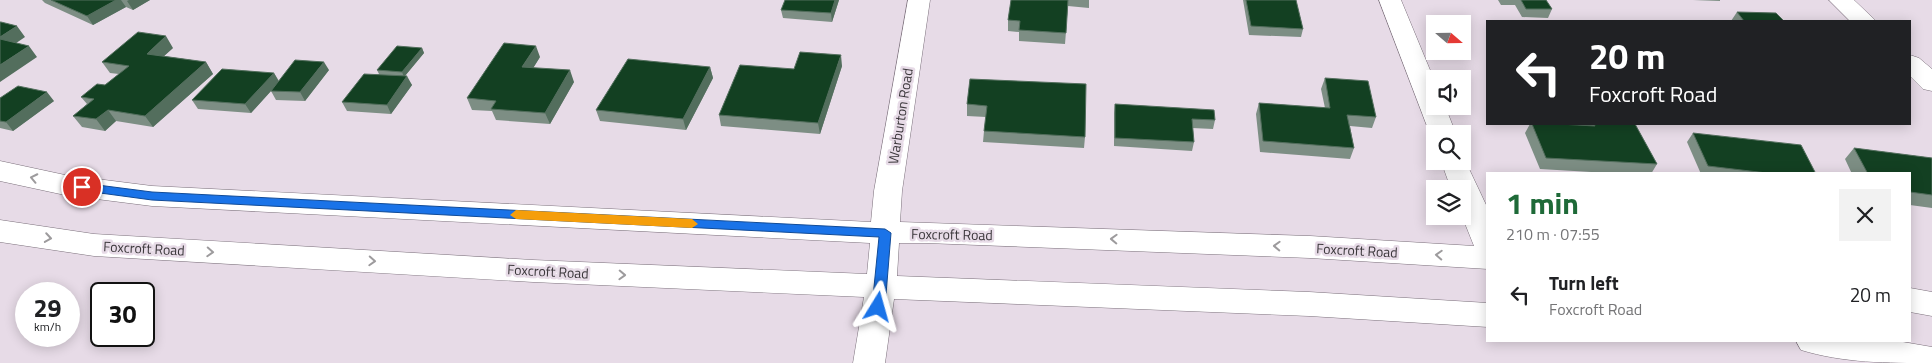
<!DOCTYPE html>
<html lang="en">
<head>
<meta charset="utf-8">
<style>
	body { margin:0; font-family:"Titillium Web",sans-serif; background:#f2f2f2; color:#202124; height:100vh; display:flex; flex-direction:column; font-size:19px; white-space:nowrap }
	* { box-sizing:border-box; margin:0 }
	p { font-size:16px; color:#757577 }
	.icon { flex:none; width:28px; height:28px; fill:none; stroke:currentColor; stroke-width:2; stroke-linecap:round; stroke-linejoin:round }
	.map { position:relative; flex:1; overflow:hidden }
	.sheet { position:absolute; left:1486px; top:172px; width:425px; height:170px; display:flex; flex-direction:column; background:#fff; border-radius:0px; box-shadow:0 2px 12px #0003 }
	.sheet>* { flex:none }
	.top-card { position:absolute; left:1486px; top:20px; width:425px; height:105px; border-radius:0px; box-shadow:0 2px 12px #0003; background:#202124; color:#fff; overflow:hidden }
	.needle { width:32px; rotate:110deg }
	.tools { position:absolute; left:1426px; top:15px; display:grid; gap:10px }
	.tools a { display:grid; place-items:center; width:45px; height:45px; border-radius:0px; background:#fff; box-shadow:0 2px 12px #0003; font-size:25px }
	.speed { position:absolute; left:15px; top:282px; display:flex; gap:10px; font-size:25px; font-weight:700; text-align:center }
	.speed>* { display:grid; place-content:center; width:65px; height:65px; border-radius:50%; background:#fff; box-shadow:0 2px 12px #0003; line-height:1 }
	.speed small { font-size:12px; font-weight:400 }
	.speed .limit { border:2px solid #111; border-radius:8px; background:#fff; color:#111 }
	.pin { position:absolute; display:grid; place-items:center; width:42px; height:42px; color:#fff; margin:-21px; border:2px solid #fff; border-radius:50%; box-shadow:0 1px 5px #0007 }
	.me { position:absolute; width:55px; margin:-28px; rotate:8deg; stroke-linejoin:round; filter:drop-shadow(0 0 4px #0008) }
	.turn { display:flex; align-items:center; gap:18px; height:105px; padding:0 20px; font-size:22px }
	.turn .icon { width:65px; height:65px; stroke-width:2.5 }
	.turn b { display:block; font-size:35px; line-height:42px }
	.round { display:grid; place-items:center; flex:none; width:52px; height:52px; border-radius:0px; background:#f2f2f2 }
	.overview { display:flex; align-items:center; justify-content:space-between; height:85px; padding:0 20px }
	h1 { font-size:30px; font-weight:700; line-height:38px; color:#1e6a38 }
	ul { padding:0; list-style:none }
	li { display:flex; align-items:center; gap:15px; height:75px; padding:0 20px }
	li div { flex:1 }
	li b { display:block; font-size:19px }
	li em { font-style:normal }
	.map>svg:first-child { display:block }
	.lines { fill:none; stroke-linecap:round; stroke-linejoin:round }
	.minor-casing { stroke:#7b707b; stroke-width:1 }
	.minor { fill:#fff; fill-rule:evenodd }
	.wall { fill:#7d8e84 }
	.shaded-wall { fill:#536e5d }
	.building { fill:#134022; stroke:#536e5d }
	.oneway { stroke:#9d9b9d }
	.route { fill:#1a73e8; stroke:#114b97 }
	.slow { fill:#f59e0b }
	.labels { text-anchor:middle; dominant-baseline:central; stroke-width:5; stroke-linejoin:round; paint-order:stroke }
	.street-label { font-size:14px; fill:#3b373b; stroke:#e7dbe7 }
</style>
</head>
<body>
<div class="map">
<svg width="1932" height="363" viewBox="0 0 1932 363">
	<rect width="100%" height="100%" fill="#e7dbe7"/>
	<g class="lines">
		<g class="minor-casing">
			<path id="minor" d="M908,0H930L902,191L900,222L1310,236L1474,246L1462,216V189H1451L1441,161H1462V154L1488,209V269L1310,258L926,243H899L897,276L1309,292L1488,303V327L1309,316L894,299L885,363H853L864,297L533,282L94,256L0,242V220L94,234L533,260L867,274L870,243L152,206L65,195L0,181V161L65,175L152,186L871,222L874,191Z
				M1379,0H1401L1435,82V106H1445L1456,134H1435V141L1430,134Z
				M1829,0H1854L1876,21H1850Z
				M1910,55L1919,58L1932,69V91L1923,89L1910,76Z
				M1910,288L1932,292V316L1910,312Z
				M1796,341H1897L1932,347V363C1888,363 1843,363 1801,350Z"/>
		</g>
		<use href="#minor" class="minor"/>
	</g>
	<path class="wall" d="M42,0H150L133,10L126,7L93,25L45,3Z
		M839,0L832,22L783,18L781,10Z
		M1011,0H1089V8L1068,6L1065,44L1019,41V32L1008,31V20Z
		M1243,0H1296L1303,29L1301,37L1249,35Z
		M1498,0H1546L1552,9L1548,18L1522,17L1515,5H1501Z
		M1693,0H1720V1Z
		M1737,12L1784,21H1731Z
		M173,48L164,56L206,62L213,74L153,127L116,121L105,131L82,127L73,116L87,104L81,97L105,85L119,74L110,73L102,62Z
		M422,48L424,53L405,76L412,85L391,114L347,111L342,102L379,74L377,70Z
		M540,57L533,68L574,82L550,124L496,120L492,111L472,110L467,98Z
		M842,66L820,134L721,126L719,115L794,69Z
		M710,67L713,78L686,130L600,121L596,110Z
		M329,70L305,101L276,100L271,91L273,89L251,113L198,109L192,100L274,73L279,81Z
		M1325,78L1376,117L1372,128L1350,126L1354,148L1350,159L1260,152L1256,114L1259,103L1325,108L1321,89Z
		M970,79L1085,137L1084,148L983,142L984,131L986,117L967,116V104Z
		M0,98L54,101L13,131L0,128Z
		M1115,104L1215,120L1213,129L1192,128L1194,142L1192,151L1114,146V113Z
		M1530,124H1559L1583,125V124H1635L1657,164L1651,174H1625L1540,169L1525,133Z
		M1693,133L1816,174H1701L1687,142Z
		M1854,148L1932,158V208L1910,205V174H1852L1845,159Z"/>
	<path class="shaded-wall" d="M116,0H121L126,7L93,25L87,16Z
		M129,0H150L133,10L127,1Z
		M835,0H839L832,22L831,13Z
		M17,26L25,37L6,50L0,42V37Z
		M166,36L173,48L154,65L147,54Z
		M29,46L37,57L0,82V65Z
		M536,46L540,57L527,78L522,67Z
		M422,48L424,53L404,77L402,72Z
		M841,55L842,66L820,134L818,123Z
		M206,62L213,74L153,127L145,116Z
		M324,62L329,70L305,101L300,92Z
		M710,67L713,78L686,130L683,119Z
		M570,70L574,82L550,124L545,113Z
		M274,73L279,82L251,113L245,104Z
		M407,76L412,85L391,114L387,105Z
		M47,92L54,101L13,131L6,122Z
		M108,110L116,121L105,131L96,119Z"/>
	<path class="building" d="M51,0H116L87,16Z
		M785,0H835L831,13L781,10Z
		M1011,0H1068L1066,33L1019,30L1020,21L1008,20Z
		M1246,0H1296L1303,29L1251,26Z
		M1521,0H1546L1552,9H1526Z
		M1737,12L1776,13L1784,21H1744Z
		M0,22H1L17,26L0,37Z
		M138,32L166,36L147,54L206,62L145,116L108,110L96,119L73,116L94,99L81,97L97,84L105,85L129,66L102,62Z
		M0,39L29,46L0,65Z
		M504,43L536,46L522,67L570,70L545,113L491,109L496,101L467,98Z
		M397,46L422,48L402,72L377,70Z
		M800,52L841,55L818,123L719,115L740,65L794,69Z
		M628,59L710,67L683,119L596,110Z
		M295,60L324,62L300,92L271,91Z
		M222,69L274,73L245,104L192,100Z
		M364,74L407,76L387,105L342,102Z
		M1325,78L1368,81L1376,117L1347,115L1354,148L1263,141L1259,103L1330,108Z
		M970,79L1086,84L1085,137L984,131L987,106L967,104Z
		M18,86L47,92L6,122L0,121V98Z
		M1115,104L1214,110L1215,120L1192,119L1194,142L1115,138Z
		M1532,124H1559L1595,126L1594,124H1635L1657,164L1546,158Z
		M1693,133L1801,145L1816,174H1775L1708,166Z
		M1854,148L1932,158V195L1910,192V174H1868Z"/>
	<defs><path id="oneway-chevron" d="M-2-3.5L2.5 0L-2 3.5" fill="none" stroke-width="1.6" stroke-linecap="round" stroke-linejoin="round" transform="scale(1.25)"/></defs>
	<g class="oneway">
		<use href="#oneway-chevron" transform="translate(34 178) rotate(-168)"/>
		<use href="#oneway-chevron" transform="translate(48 238) rotate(9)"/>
		<use href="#oneway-chevron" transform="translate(1114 239) rotate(-178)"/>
		<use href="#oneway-chevron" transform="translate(1277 246) rotate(-178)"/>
		<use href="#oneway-chevron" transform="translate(210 252) rotate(3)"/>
		<use href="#oneway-chevron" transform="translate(1439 255) rotate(-177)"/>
		<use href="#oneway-chevron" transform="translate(372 261) rotate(3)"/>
		<use href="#oneway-chevron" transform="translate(622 275) rotate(2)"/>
	</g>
	<path class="route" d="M82,183L152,192L885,229L891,233L885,307L878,312L872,307L879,237L152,200L78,190V184Z"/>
	<path class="slow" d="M516,210L692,219L698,224L692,228L516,219L510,215Z"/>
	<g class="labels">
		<g class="street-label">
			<text transform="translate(900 116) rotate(-81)">Warburton Road</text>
			<text transform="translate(952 234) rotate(1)">Foxcroft Road</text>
			<text transform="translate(144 248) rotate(3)">Foxcroft Road</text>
			<text transform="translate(1357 250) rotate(3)">Foxcroft Road</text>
			<text transform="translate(548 271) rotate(3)">Foxcroft Road</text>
		</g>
	</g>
</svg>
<div class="tools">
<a><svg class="needle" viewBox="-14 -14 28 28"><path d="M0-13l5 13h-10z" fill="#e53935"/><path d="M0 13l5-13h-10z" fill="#757577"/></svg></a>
<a><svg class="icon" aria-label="sound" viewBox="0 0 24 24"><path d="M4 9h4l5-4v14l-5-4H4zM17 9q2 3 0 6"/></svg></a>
<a><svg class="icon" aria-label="search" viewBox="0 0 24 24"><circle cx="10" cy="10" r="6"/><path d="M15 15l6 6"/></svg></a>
<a><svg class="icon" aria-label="layers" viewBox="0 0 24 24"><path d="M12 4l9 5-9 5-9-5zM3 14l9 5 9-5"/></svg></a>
</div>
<div class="speed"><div>29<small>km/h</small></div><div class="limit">30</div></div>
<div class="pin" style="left:82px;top:187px;background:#d93025"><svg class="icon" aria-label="arrive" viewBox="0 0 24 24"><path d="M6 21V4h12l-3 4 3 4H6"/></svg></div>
<svg class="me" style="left:878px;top:307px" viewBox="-20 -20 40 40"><path d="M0-17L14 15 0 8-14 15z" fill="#1a73e8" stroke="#fff" stroke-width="4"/></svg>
<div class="top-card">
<div class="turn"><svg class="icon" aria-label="left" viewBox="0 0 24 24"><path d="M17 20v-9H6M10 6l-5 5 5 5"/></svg><div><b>20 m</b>Foxcroft Road</div></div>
</div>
<section class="sheet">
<div class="overview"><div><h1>1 min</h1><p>210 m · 07:55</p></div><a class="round"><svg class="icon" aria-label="close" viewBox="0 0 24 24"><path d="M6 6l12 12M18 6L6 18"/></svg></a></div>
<ul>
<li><svg class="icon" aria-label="left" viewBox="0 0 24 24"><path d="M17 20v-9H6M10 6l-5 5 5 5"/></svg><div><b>Turn left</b><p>Foxcroft Road</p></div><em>20 m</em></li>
</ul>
</section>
</div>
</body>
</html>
